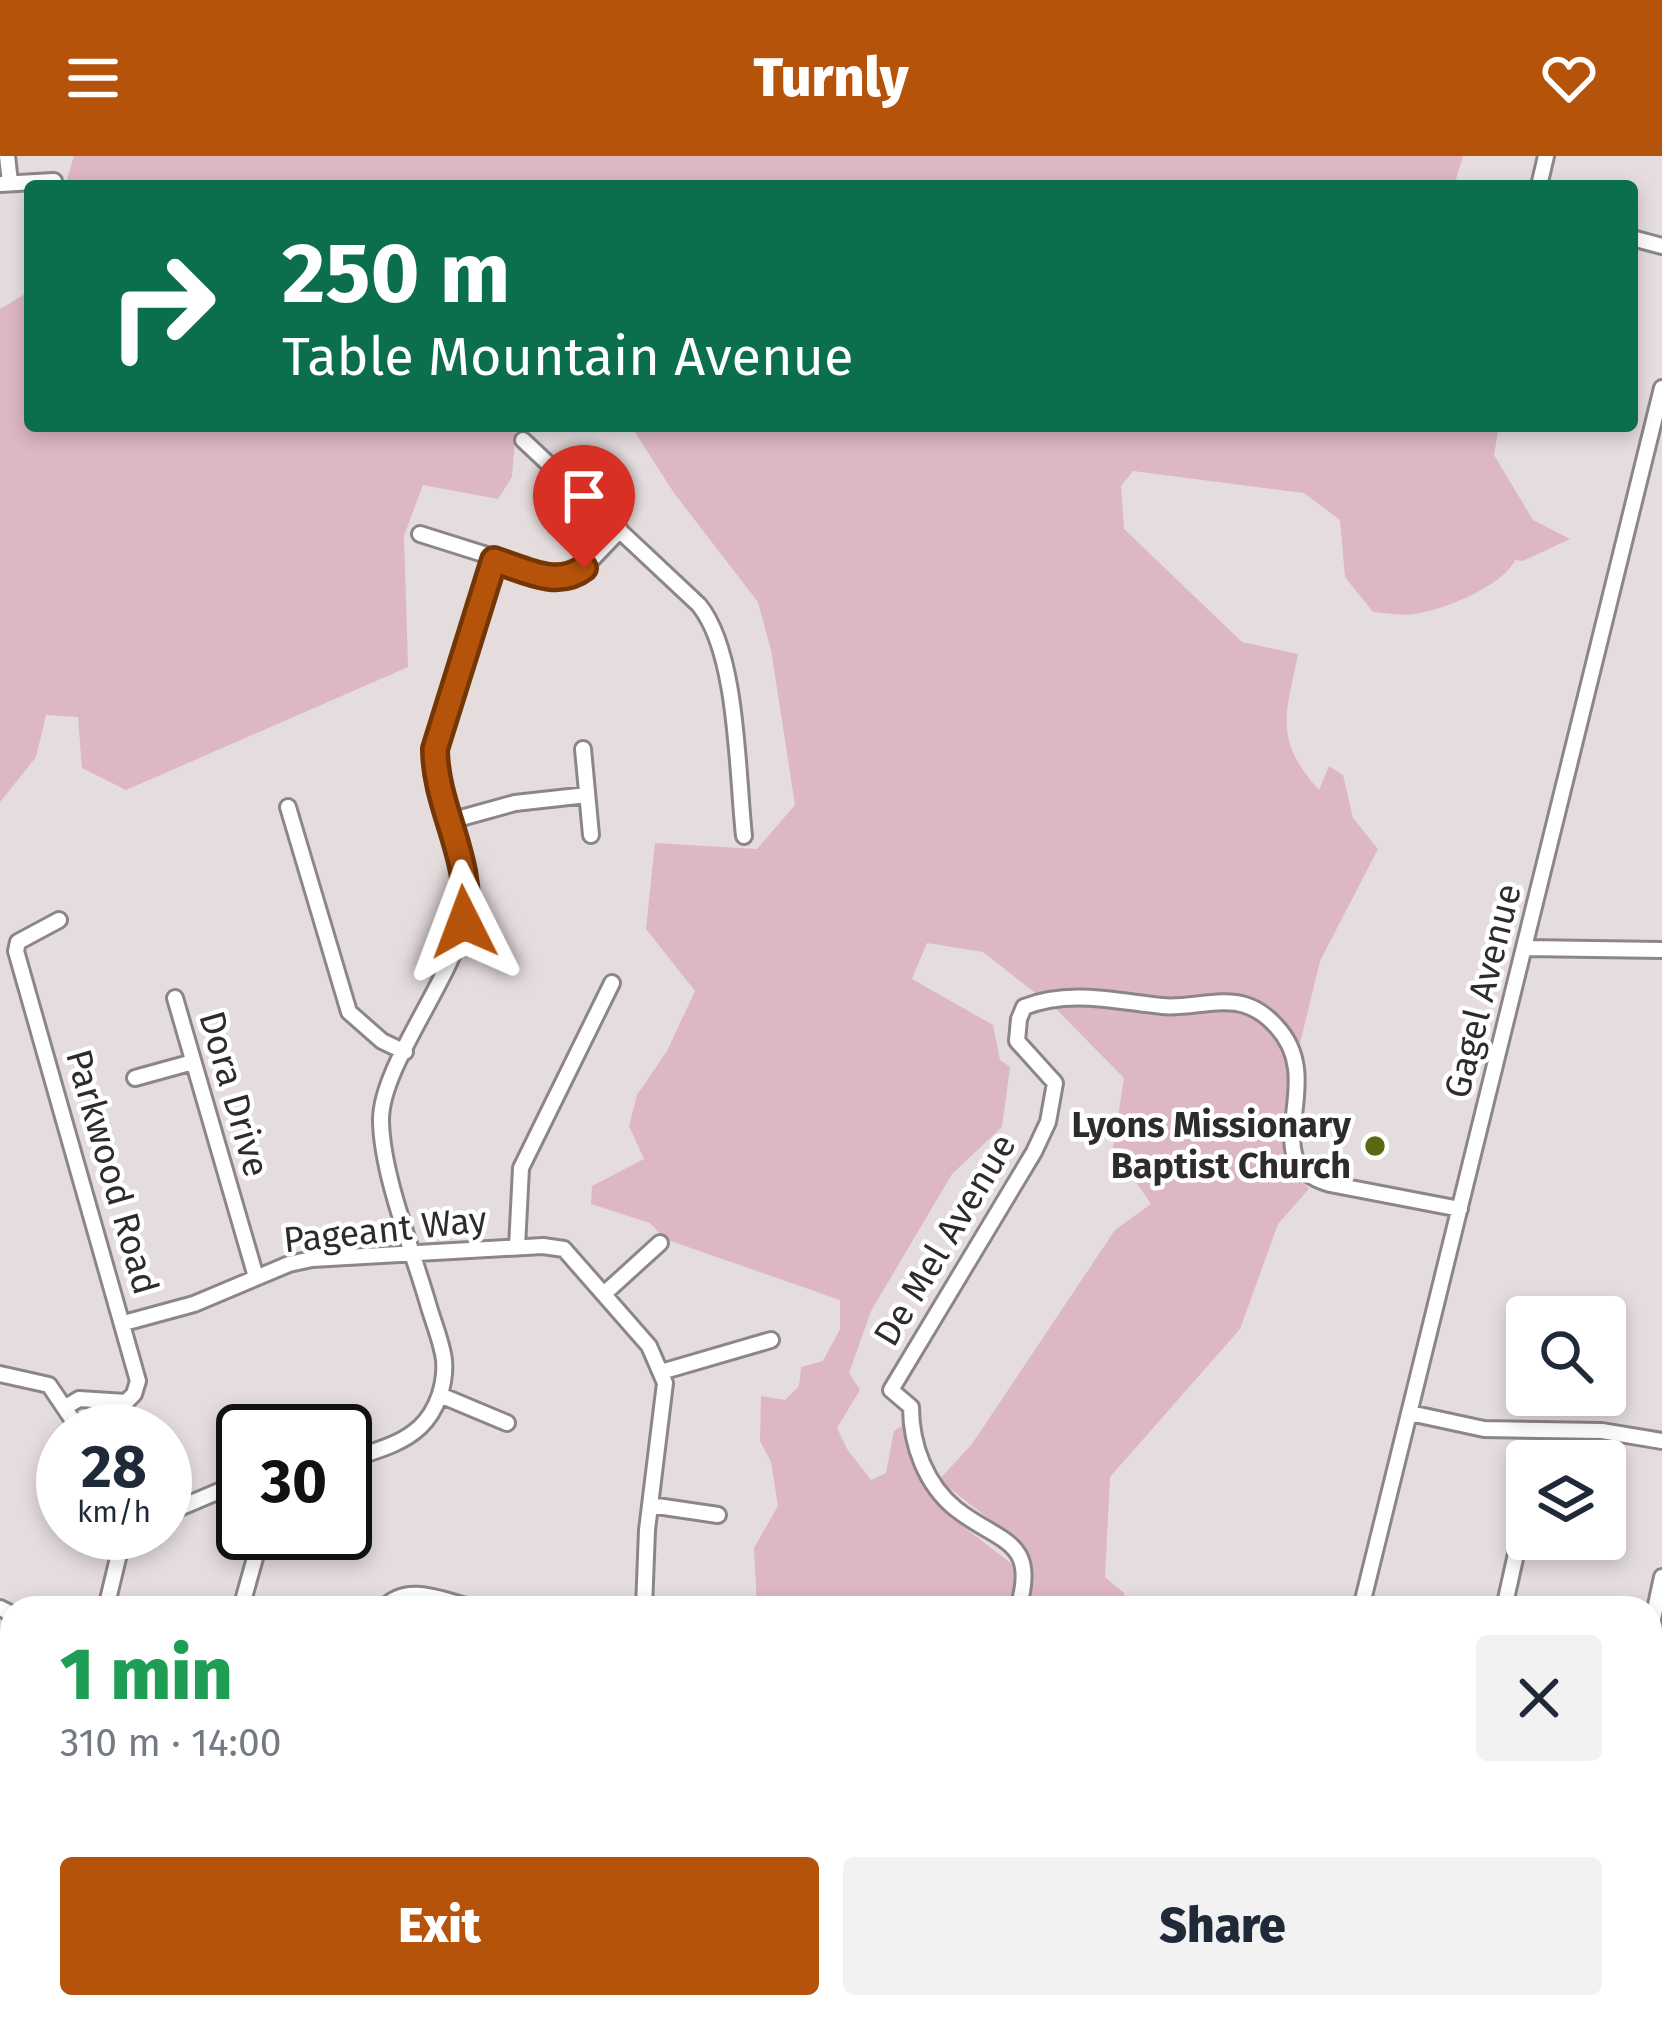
<!DOCTYPE html>
<html lang="en">
<head>
<meta charset="utf-8">
<style>
	body { margin:0; font-family:"Fira Sans",sans-serif; background:#f2f2f3; color:#1f2937; height:100vh; display:flex; flex-direction:column; font-size:45px; white-space:nowrap }
	* { box-sizing:border-box; margin:0 }
	p { font-size:39px; color:#747a83 }
	.icon { flex:none; width:66px; height:66px; fill:none; stroke:currentColor; stroke-width:2; stroke-linecap:round; stroke-linejoin:round }
	.map { position:relative; flex:1; overflow:hidden }
	.sheet { position:absolute; left:0px; top:1440px; width:1662px; height:423px; display:flex; flex-direction:column; background:#fff; border-radius:36px 36px 0 0; box-shadow:0 6px 18px #0003 }
	.sheet>* { flex:none }
	.hud { position:absolute; left:24px; top:24px; width:1614px; height:252px; border-radius:12px; box-shadow:0 6px 18px #0003; background:#0b6e4f; color:#fff; overflow:hidden }
	.buttons { position:absolute; left:1506px; top:1140px; display:grid; gap:24px }
	.buttons a { display:grid; place-items:center; width:120px; height:120px; border-radius:12px; background:#fff; box-shadow:0 6px 18px #0003; font-size:60px }
	.speed { position:absolute; left:36px; top:1248px; display:flex; gap:24px; font-size:60px; font-weight:700; text-align:center }
	.speed>* { display:grid; place-content:center; width:156px; height:156px; border-radius:50%; background:#fff; box-shadow:0 6px 18px #0003; line-height:1 }
	.speed small { font-size:30px; font-weight:400 }
	.speed .limit { border:6px solid #111; border-radius:18px; background:#fff; color:#111 }
	.pin { position:absolute; display:grid; place-items:center; width:102px; height:102px; color:#fff; margin:-123px -51px; border-radius:50% 50% 50% 0; rotate:-45deg; box-shadow:0 0 12px #0007 }
	.pin .icon { rotate:45deg }
	.me { position:absolute; width:132px; margin:-66px; rotate:357deg; stroke-linejoin:round; filter:drop-shadow(0 0 9px #0008) }
	.turn { display:flex; align-items:center; gap:42px; height:252px; padding:0 60px; font-size:54px }
	.turn .icon { width:156px; height:156px; stroke-width:2.5 }
	.turn b { display:block; font-size:84px; line-height:102px }
	.round { display:grid; place-items:center; flex:none; width:126px; height:126px; border-radius:12px; background:#f2f2f3 }
	.headline { display:flex; align-items:center; justify-content:space-between; height:204px; padding:0 60px }
	h1 { font-size:72px; font-weight:800; line-height:90px; color:#1e9e55 }
	.button { display:flex; gap:24px; margin-top:auto; padding:24px 60px }
	.button a { flex:1; height:138px; border-radius:12px; background:#b45309; color:#fff; font-size:48px; font-weight:800; line-height:138px; text-align:center }
	.button a+a { background:#f2f2f3; color:#1f2937 }
	header { display:flex; justify-content:space-between; align-items:center; height:156px; padding:0 60px; background:#b45309; color:#fff; font-size:54px; font-weight:800 }
	.map>svg:first-child { display:block }
	.green { fill:#ddb7c2 }
	.lines { fill:none; stroke-linecap:round; stroke-linejoin:round }
	.minor-casing { stroke:#8d8688; stroke-width:20 }
	.minor { stroke:#fff; stroke-width:14 }
	.route-casing { stroke:#753606; stroke-width:30 }
	.route { stroke:#b45309; stroke-width:21 }
	.poi-dot { fill:#5a6912; stroke:#fff; stroke-width:4.5 }
	.labels { text-anchor:middle; dominant-baseline:central; stroke-width:9; stroke-linejoin:round; paint-order:stroke }
	.street-label { font-size:36px; fill:#2e2b2c; stroke:#fff }
	.poi-label { font-size:36px; font-weight:bold; fill:#2e2b2c; stroke:#fff; text-anchor:end }
</style>
</head>
<body>
<header><svg class="icon" aria-label="menu" viewBox="0 0 24 24"><path d="M4 6h16M4 12h16M4 18h16"/></svg>Turnly<svg class="icon" aria-label="heart" viewBox="0 0 24 24"><path d="M12 20l-8-8c-3-5 5-10 8-4 3-6 11-1 8 4z"/></svg></header>
<div class="map">
<svg width="1662" height="1861" viewBox="0 0 1662 1861">
	<rect width="100%" height="100%" fill="#e5dcde"/>
	<path class="green" d="M74,0H1463L1454,30H65Z
		M30,135V270H516L512,321L498,343L423,329L404,380L408,511L126,634L82,612L78,561L46,559L36,601L0,646V153Z
		M631,270H1499L1494,299L1533,364L1570,383L1523,405L1515,404C1503,430 1442,455 1413,458C1401,460 1386,457 1373,456L1345,421L1340,364L1304,337L1133,315L1121,330L1124,373L1242,486L1298,498C1286,559 1273,583 1319,634L1329,610L1343,619L1353,662L1378,693L1320,805L1287,941L1291,1014L1309,1033L1278,1068L1240,1173L1110,1321L1105,1421L1124,1437L1125,1452H1028L1033,1426L1026,1392L939,1324L972,1288L1115,1074L1151,1048L1113,992L1124,922L1057,854L983,796L927,787L912,823L993,869L1000,904L1010,911L1002,971L952,1018L871,1155L849,1217L860,1234L837,1272L847,1293L871,1324L886,1317L894,1275L908,1266L915,1300L947,1358L1012,1408L1018,1440L1014,1452H757L754,1392L778,1350L771,1306L760,1285L761,1240L785,1244L799,1230L801,1211L823,1205L840,1173V1144L665,1083L650,1067L591,1048L592,1030L644,1003L629,970L637,939L667,895L695,835L646,773L655,687L757,693L795,649L771,494L758,446L674,337Z"/>
	<g class="lines">
		<g class="minor-casing">
			<path id="minor" d="M7,0L10,26
				M0,28L54,25
				M1539,30L1546,0
				M1632,82L1662,90
				M523,284L699,449C738,497 737,617 744,680
				M420,378L563,423L579,417L620,374
				M583,593L591,679
				M288,651L349,856L382,885L405,896
				M450,665L515,647L587,639
				M59,764L18,786L16,795L138,1225L134,1238L126,1246L79,1243L66,1251
				M1525,792L1662,794
				M175,842L256,1121
				M135,922L193,906
				M517,1091L521,1012L612,827
				M605,1137L660,1087
				M124,1167L194,1148L289,1108L312,1103L543,1090L564,1093L649,1190L665,1227L647,1374L644,1452
				M661,1216L771,1184
				M0,1218L49,1229L80,1275
				M440,1239L507,1267
				M1410,1257L1484,1273L1602,1275L1662,1285
				M345,1305C370,1296 400,1290 420,1271C437,1255 446,1228 444,1204C442,1187 434,1168 429,1151C414,1098 382,1020 381,965C380,911 452,824 465,763C477,705 435,650 435,593L494,403
				M650,1349L718,1359
				M165,1358L243,1325
				M0,1452L12,1458
				M106,1452L124,1377
				M241,1452L262,1377
				M384,1452C407,1426 444,1445 473,1452
				M1018,1452C1039,1383 999,1387 956,1353C926,1329 911,1289 911,1251L891,1234L1034,996L1048,966L1055,927L1017,885L1019,863L1024,851C1069,833 1115,845 1162,850C1188,853 1220,841 1245,849C1258,853 1267,860 1276,870C1331,928 1250,1006 1330,1028L1460,1053
				M1361,1452L1662,232
				M1504,1452L1516,1398
				M1650,1477L1662,1421
				M1650,1698L1662,1701
				M0,1702L12,1708
				M502,1851L503,1861
				M7,1861L12,1842
				M159,1861L162,1851
				M324,1861V1851
				M867,1861L871,1851
				M1088,1861L1096,1851
				M1415,1861L1417,1851
				M1567,1861L1569,1851"/>
		</g>
		<use href="#minor" class="minor"/>
	</g>
	<g class="lines">
		<g class="route-casing">
			<path id="route" d="M464,766C475,706 435,652 435,593L494,404C523,413 557,433 584,412"/>
		</g>
		<use href="#route" class="route"/>
	</g>
	<circle class="poi-dot" cx="1375" cy="990" r="12"/>
	<g class="labels">
		<g class="street-label">
			<text transform="translate(1483 835) rotate(-76)">Gagel Avenue</text>
			<text transform="translate(234 938) rotate(74)">Dora Drive</text>
			<text transform="translate(112 1016) rotate(74)">Parkwood Road</text>
			<text transform="translate(385 1074) rotate(-6)">Pageant Way</text>
			<text transform="translate(945 1084) rotate(-59)">De Mel Avenue</text>
		</g>
		<g class="poi-label">
			<text x="1351" y="969">Lyons Missionary<tspan x="1351" dy="41">Baptist Church</tspan></text>
		</g>
	</g>
</svg>
<div class="buttons">
<a><svg class="icon" aria-label="search" viewBox="0 0 24 24"><circle cx="10" cy="10" r="6"/><path d="M15 15l6 6"/></svg></a>
<a><svg class="icon" aria-label="layers" viewBox="0 0 24 24"><path d="M12 4l9 5-9 5-9-5zM3 14l9 5 9-5"/></svg></a>
</div>
<div class="speed"><div>28<small>km/h</small></div><div class="limit">30</div></div>
<div class="pin" style="left:584px;top:412px;background:#d93025"><svg class="icon" aria-label="arrive" viewBox="0 0 24 24"><path d="M6 21V4h12l-3 4 3 4H6"/></svg></div>
<svg class="me" style="left:464px;top:766px" viewBox="-20 -20 40 40"><path d="M0-17L14 15 0 8-14 15z" fill="#b45309" stroke="#fff" stroke-width="4"/></svg>
<div class="hud">
<div class="turn"><svg class="icon" aria-label="right" viewBox="0 0 24 24"><path d="M7 20v-9h11M14 6l5 5-5 5"/></svg><div><b>250 m</b>Table Mountain Avenue</div></div>
</div>
<section class="sheet">
<div class="headline"><div><h1>1 min</h1><p>310 m · 14:00</p></div><a class="round"><svg class="icon" aria-label="close" viewBox="0 0 24 24"><path d="M6 6l12 12M18 6L6 18"/></svg></a></div>
<div class="button"><a>Exit</a><a>Share</a></div>
</section>
</div>
</body>
</html>
